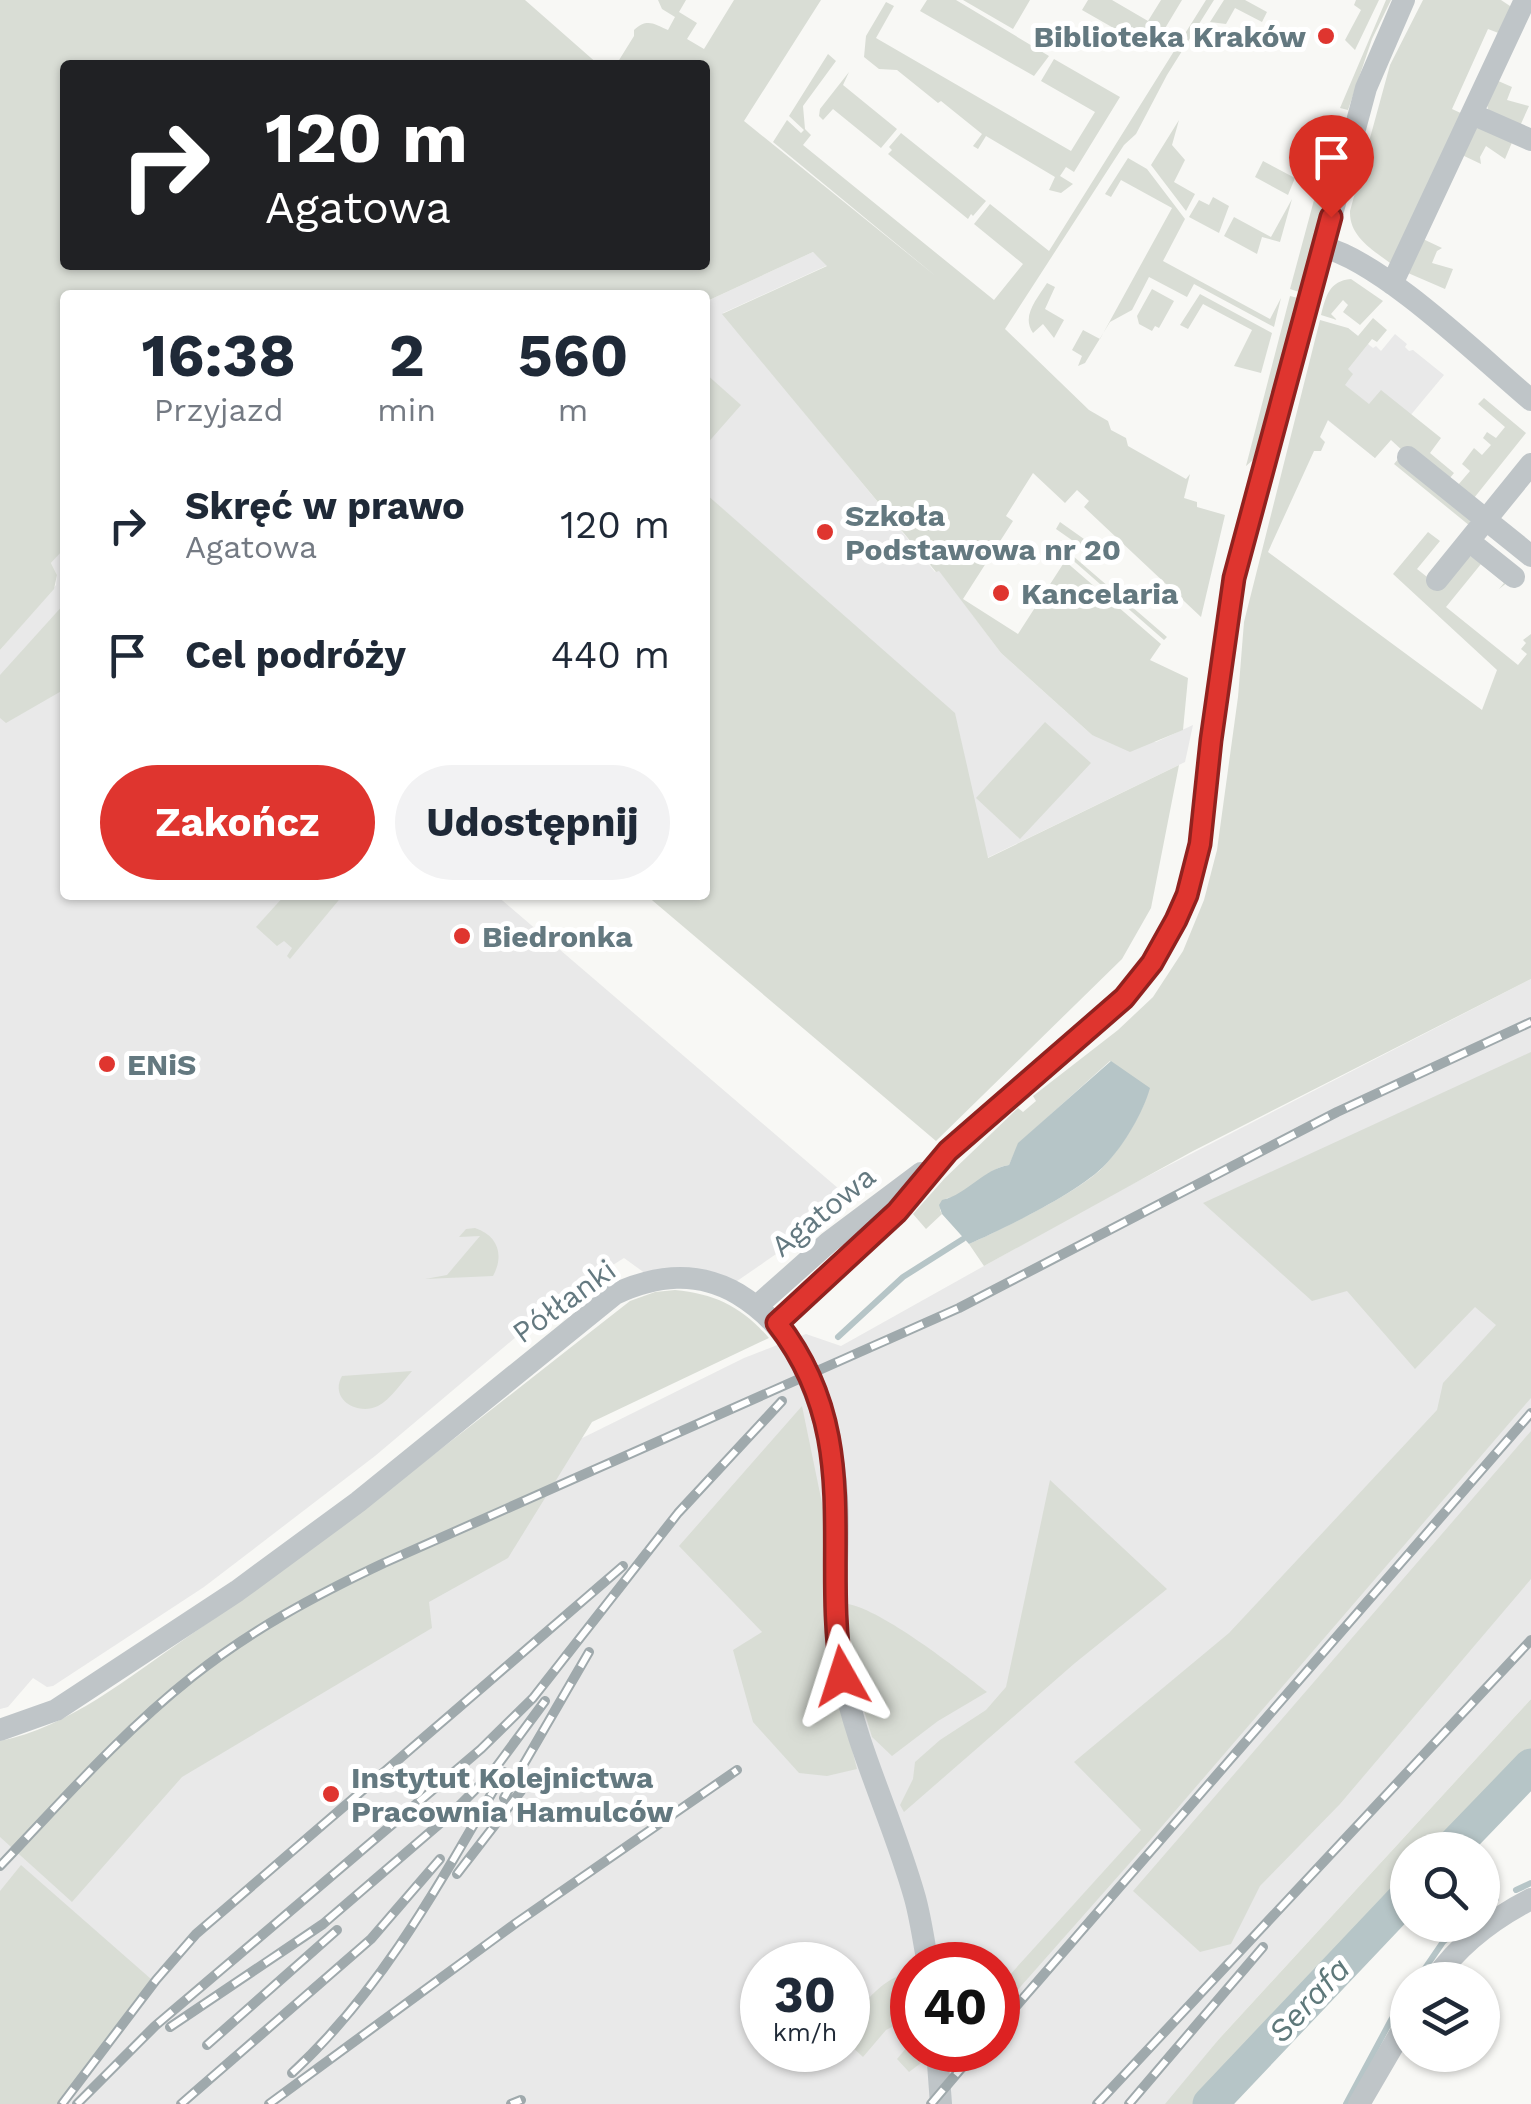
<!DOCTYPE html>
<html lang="pl">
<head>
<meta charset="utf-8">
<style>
	body { margin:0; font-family:"Work Sans",sans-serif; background:#f2f2f3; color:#1f2937; height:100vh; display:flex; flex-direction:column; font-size:38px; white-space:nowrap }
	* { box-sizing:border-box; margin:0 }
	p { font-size:32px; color:#747a83 }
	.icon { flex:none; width:55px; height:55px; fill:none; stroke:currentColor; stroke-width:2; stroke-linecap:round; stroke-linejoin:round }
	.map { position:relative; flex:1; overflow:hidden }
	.sheet { position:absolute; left:60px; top:290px; width:650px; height:610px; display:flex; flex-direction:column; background:#fff; border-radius:10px; box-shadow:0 2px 8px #0004 }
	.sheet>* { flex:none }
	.top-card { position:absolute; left:60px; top:60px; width:650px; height:210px; border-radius:10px; box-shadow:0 2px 8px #0004; background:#202124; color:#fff; overflow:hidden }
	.buttons { position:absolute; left:1390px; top:1832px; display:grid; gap:20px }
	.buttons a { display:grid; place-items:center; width:110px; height:110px; border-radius:50%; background:#fff; box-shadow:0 2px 8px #0004; font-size:50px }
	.speed { position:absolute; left:740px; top:1942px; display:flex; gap:20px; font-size:50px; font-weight:700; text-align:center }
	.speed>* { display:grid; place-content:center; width:130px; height:130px; border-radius:50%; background:#fff; box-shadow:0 2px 8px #0004; line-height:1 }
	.speed small { font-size:25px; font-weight:400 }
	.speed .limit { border:15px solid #d22; background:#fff; color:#111 }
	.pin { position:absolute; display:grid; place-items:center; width:85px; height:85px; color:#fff; margin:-102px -42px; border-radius:50% 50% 50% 0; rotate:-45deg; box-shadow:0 0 10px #0007 }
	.pin .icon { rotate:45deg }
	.me { position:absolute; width:110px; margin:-55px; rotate:354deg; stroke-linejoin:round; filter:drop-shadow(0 0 8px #0008) }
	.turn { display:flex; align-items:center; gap:35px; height:210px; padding:0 40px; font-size:45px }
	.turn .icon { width:130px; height:130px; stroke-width:2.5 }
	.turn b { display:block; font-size:70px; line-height:85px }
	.eta { display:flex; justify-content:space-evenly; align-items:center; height:170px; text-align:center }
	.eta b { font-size:60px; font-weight:700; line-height:70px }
	.button { display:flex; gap:20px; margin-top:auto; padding:20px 40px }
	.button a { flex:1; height:115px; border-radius:60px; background:#df352f; color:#fff; font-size:40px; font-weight:700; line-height:115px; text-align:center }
	.button a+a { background:#f2f2f3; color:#1f2937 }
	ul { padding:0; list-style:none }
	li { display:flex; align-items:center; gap:30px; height:130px; padding:0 40px }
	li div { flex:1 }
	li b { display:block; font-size:38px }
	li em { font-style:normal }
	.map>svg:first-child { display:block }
	.built { fill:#e9e9e9; fill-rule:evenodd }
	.green { fill:#d9ddd5 }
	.water { fill:#b6c5c7 }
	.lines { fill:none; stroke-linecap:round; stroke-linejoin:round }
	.stream { stroke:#b6c5c7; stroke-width:6 }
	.river { stroke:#b6c5c7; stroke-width:35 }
	.minor { stroke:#bfc5c8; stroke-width:22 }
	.rail-casing { stroke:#9fa9ac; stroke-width:10 }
	.rail { stroke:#fff; stroke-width:6; stroke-dasharray:19; stroke-linecap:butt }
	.route-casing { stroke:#91221f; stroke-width:25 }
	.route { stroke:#df352f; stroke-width:18 }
	.poi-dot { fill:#df352f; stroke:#fff; stroke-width:4 }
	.labels { text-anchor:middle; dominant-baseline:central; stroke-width:10; stroke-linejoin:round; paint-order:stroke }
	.poi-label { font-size:30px; font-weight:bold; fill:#647980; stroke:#fff; text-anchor:start }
	.street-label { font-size:30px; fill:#647980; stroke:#fff }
	.water-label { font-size:32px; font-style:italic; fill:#5e787a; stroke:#fff }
</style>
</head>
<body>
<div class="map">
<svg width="1531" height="2104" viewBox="0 0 1531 2104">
	<rect width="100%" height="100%" fill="#f8f8f5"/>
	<path class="built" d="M813,252L828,265L723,313L935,572L939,570L1001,653L1092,735L1156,742L1193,725L1185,762L987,858L805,583L705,493V302Z
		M1348,328L1373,348L1376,346L1381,351L1395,334L1407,344L1405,347L1409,351L1413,350L1444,375L1375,458L1305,402Z
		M62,550L65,553V895H496L853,1201L727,1288L653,1279L624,1258L567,1294L375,1456L204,1587L53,1686L47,1687L33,1678L8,1707L0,1709V650L56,585L57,575L51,563Z
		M1531,979V1699L1219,2039L1169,2104H0V1818L301,1577L744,1358L806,1334L841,1346L1109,1196ZM762,1965H848V2050H762ZM912,1965H998V2050H912Z"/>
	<path class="green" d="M0,0H525L599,65H65V265H705V65H616L634,36V30C647,18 654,24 668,30L675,17L662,9L658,0H686L679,12L697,23L687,39L704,49L734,0H821L744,121L938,278L773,142L787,120L801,133L804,130L789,116L828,54L836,61L803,106L805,129L811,135L803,145L994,300L1023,264L974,224L990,204L1049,251L1206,0H1214L1167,75L1136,134L1124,145L1005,329L1089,410L1108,421L1111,430L1126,438L1128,446L1186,479L1190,474L1184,498L1197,502V507L1225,515L1201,617L1084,507L1089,501L1077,490L1065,503L1033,473L1006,516L1013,521L963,599L1018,634L1065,561L1161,644L1150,660L1188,678L1183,730L1130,752L1092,735L1001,653L939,571L936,572L722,314L827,266L813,252L705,302V295H65V552L62,551L51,563L57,575L54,589L0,650Z
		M927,0H956L1049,56L1034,76L920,11Z
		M963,0H1030L1013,29Z
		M1088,0H1112L1148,21L1161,0H1182L1152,50L1082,10Z
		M1224,0H1245L1267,12L1262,22L1235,8L1226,24L1210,22Z
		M1356,0H1379L1355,50L1345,40L1361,10L1354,5Z
		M1386,0H1391L1372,39L1348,110L1340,108Z
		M1423,0H1501L1513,8L1501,34L1488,29L1452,109L1465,115L1394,266C1375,251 1349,238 1350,211L1390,65Z
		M886,2L894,6L876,38L1071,151L1095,112L1041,81L1054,59L1120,97L1074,172L1066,167L1060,176L1073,184L1061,193L1049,190L1055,177L986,136L978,149L973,146L982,134L941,101L938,103L897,70L879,69L864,57L866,36Z
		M849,72L843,85L897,129L881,148L833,109L823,120L819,116L820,109Z
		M1496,80L1512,87L1507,100L1529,106L1520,126L1489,112L1486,102Z
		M1179,120L1172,145L1185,160L1174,182L1195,194L1186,211L1151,165Z
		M1482,126L1513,140L1505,159L1486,146L1480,157L1481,164L1462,155L1473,130Z
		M901,133L986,201L973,216L971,214L968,219L888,154L892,150L889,147Z
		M1128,158L1147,169L1185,219L1163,261L1270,319L1281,298L1274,327L1194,284L1187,297L1149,277L1132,310L1110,322L1085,363L1078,366L1082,356L1072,350L1083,330L1100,339L1172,208L1121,180L1111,197L1105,194Z
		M1263,161L1295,178L1288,195L1255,177Z
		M1317,189L1324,202L1299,292L1290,289Z
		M1213,197L1229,206L1219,233L1189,217L1199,200L1209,205Z
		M1292,199L1280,242L1262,237L1257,254L1224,236L1234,217L1271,237Z
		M1423,239L1442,248L1437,251L1432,263L1453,269L1445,289L1408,273Z
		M1351,279L1383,301L1360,325L1343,312L1348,305L1343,300L1331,314L1337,320L1321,315C1326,296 1329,281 1351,279Z
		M1047,283L1055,287L1045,309L1064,320L1054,338L1043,324L1033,333C1021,316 1037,299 1047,283Z
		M1152,289L1174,301L1159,328L1155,326L1152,331L1139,324L1137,316Z
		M1200,294L1272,333L1261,373L1234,366L1252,330L1203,304L1188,329L1180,325Z
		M1290,296L1298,298L1253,460L1246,466Z
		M1373,318L1387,330L1377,342L1372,339L1348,369L1353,374L1345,385L1369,404L1381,390L1441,438L1430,453L1454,473L1449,479L1470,519V526L1394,464L1404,452L1391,440L1375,458L1328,420L1320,437L1325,442L1321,451H1314L1268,552L1482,710L1497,670L1393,574L1428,532L1440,541L1417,569L1441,588L1469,556L1476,557L1508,582L1499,589L1504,583L1481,564L1446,607L1518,665L1527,654L1521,649L1526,643L1523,640L1531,634V979L1193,1151L984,1266L969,1244C1002,1229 1084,1190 1106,1164C1123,1145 1143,1113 1149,1089L1110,1061L1019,1143L1009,1165C982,1169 970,1197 947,1198L940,1210L942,1214L926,1229L913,1214L945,1178L1018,1108L1023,1112L1036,1101L1033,1096L1118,1030L1153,997L1183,951L1204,900L1217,850L1238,697L1244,622L1320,320L1348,328L1358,336Z
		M705,373L741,405L705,446Z
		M1484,398L1526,433L1474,498L1458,485L1470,471L1462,464L1474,448L1482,455L1491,445L1483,438L1487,432L1496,438L1505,427L1478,404Z
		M705,493L955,713L988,858L1179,765L1151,908L1122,959L936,1141L646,895H705Z
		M1060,522L1084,539L1073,556L1167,637L1164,640L1068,556L1076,543L1056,529Z
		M65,603V669L60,675L65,680V689L6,723L0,718V675Z
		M1045,722L1091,763L1020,839L976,798Z
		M285,895H343L290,959L287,956L292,948L284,941L277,946L256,927Z
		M1531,1052V1398L1151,1839L998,2012V1988L1141,1830L1074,1762L1229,1633L1437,1410L1443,1383L1496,1325L1475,1307L1415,1369L1347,1291L1312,1301L1203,1203Z
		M475,1228C499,1236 504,1256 493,1276L425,1279L447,1275L480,1236L459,1237L466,1229Z
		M675,1290C716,1294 742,1307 769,1338L592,1422L508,1558L429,1602L432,1628L182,1777L72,1902L0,1837V1741C69,1727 129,1677 186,1638C339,1532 484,1415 630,1301L655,1292Z
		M412,1371C402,1382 391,1399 378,1406C357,1416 329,1399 342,1376Z
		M802,1406L823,1508L827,1633L838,1693L857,1769L827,1776L799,1773L753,1722L733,1650L762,1632L679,1546Z
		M1531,1431V1579L1340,1804L1260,1886L1231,1944L1200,1952L1133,1891Z
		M1050,1480L1167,1589L1075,1663L904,1812L900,1805L913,1779L915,1762L940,1740L986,1710L1006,1687Z
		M848,1604C882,1610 958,1669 987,1692L938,1721L892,1756L872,1737L851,1668Z
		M1531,1699V1777L1458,1850H1408L1407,1901L1227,2104H1165L1219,2039Z
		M21,1865L151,1979L57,2104H0V1891Z
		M899,1976L908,1981L912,1989V2050H923L925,2060L909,2072L897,2059L907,2047L899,2040L903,2035L894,2026L886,2030L863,2057L848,2043C847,2019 876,1984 899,1976Z"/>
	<path class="water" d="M1111,1061L1150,1088C1143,1113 1124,1145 1106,1164C1080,1192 1005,1228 969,1244L942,1214L939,1205L942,1200C968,1194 983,1169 1009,1165L1018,1143Z"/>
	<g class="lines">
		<path class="stream" d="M838,1337L903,1277L963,1239
			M1516,1890L1531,1883
			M1482,1910L1496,1899
			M1417,1980L1443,1942L1464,1925
			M1346,2104L1391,2020L1408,1995"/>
		<path class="river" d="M1450,1850L1531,1766
			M1210,2104L1408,1895"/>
		<path class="minor" d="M1472,114L1531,140
			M1323,247C1383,262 1481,358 1531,400
			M1392,284L1525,0
			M1408,457L1531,556
			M1469,541L1514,577
			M1437,580L1531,464
			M757,1306L829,1242L921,1173
			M777,1323L897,1212L948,1151L1124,998L1152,963L1176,920L1187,895L1200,844L1211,740L1234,578L1366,88L1404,0
			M0,1730L56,1710L237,1591L358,1502L615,1294C656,1275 697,1270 738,1294C774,1316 792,1342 809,1380C825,1418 835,1457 837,1498C840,1556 831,1615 842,1673C857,1750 894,1822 915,1898C921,1920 924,1943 928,1965
			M1434,1980C1459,1944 1492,1919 1531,1899
			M937,2050L941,2104
			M1359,2104L1408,2020"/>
		<g class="rail-casing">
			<path id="rail" d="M504,1798L589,1652
				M0,1866C62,1801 121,1733 192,1677C251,1630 316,1595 384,1563L959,1308L1337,1112L1531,1022
				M457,1874L521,1791
				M170,2027L323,1924L451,1814L491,1774L545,1701
				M998,2027L1531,1413
				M207,2045L337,1930
				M292,2073C384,1988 442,1879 504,1772
				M62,2104L156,1980L196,1934L623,1566
				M77,2104L155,2026L481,1749L533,1698L678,1513L782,1401
				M181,2104L371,1939L440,1859
				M269,2104L516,1923L737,1770
				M511,2104L521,2100
				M931,2104L977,2050
				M1097,2104L1531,1640
				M1129,2104L1263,1947"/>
		</g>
		<use href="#rail" class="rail"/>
	</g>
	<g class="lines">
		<g class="route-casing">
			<path id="route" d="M842,1676C821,1551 865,1436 777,1323L897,1212L948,1151L1124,998L1152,963L1176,920L1187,895L1200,844L1211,740L1234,578L1331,217"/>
		</g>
		<use href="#route" class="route"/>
	</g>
	<g class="poi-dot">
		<circle cx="1326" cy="36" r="10"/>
		<circle cx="825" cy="532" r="10"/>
		<circle cx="1001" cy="593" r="10"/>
		<circle cx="462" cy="936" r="10"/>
		<circle cx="107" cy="1064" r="10"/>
		<circle cx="331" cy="1794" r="10"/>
	</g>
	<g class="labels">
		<g class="poi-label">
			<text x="1306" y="36" text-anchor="end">Biblioteka Kraków</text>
			<text x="845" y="515">Szkoła<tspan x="845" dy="34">Podstawowa nr 20</tspan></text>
			<text x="1021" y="593">Kancelaria</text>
			<text x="482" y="936">Biedronka</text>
			<text x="127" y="1064">ENiS</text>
			<text x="351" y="1777">Instytut Kolejnictwa<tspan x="351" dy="34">Pracownia Hamulców</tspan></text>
		</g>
		<g class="street-label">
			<text transform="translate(823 1211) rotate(-39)">Agatowa</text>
			<text transform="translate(564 1301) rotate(-36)">Półłanki</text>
		</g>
		<g class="water-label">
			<text transform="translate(1309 2000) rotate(-47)">Serafa</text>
		</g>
	</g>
</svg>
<div class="buttons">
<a><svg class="icon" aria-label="search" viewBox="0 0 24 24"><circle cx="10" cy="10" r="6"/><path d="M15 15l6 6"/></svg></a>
<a><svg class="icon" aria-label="layers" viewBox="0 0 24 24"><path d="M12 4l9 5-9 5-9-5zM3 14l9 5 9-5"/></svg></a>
</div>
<div class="speed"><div>30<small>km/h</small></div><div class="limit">40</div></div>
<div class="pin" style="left:1331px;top:217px;background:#d93025"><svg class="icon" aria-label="arrive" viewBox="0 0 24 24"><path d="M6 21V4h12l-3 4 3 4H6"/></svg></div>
<svg class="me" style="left:842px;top:1676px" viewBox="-20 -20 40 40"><path d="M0-17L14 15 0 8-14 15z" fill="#df352f" stroke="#fff" stroke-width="4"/></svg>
<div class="top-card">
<div class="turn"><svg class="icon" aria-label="right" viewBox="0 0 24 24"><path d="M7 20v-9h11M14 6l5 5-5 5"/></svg><div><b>120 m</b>Agatowa</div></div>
</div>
<section class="sheet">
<div class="eta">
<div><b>16:38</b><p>Przyjazd</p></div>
<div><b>2</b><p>min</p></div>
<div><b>560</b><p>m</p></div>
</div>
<ul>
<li><svg class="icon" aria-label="right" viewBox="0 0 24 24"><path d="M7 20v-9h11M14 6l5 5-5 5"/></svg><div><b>Skręć w prawo</b><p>Agatowa</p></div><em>120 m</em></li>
<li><svg class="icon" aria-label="arrive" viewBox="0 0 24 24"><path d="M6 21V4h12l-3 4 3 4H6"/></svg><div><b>Cel podróży</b></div><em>440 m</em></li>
</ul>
<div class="button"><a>Zakończ</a><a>Udostępnij</a></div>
</section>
</div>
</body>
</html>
